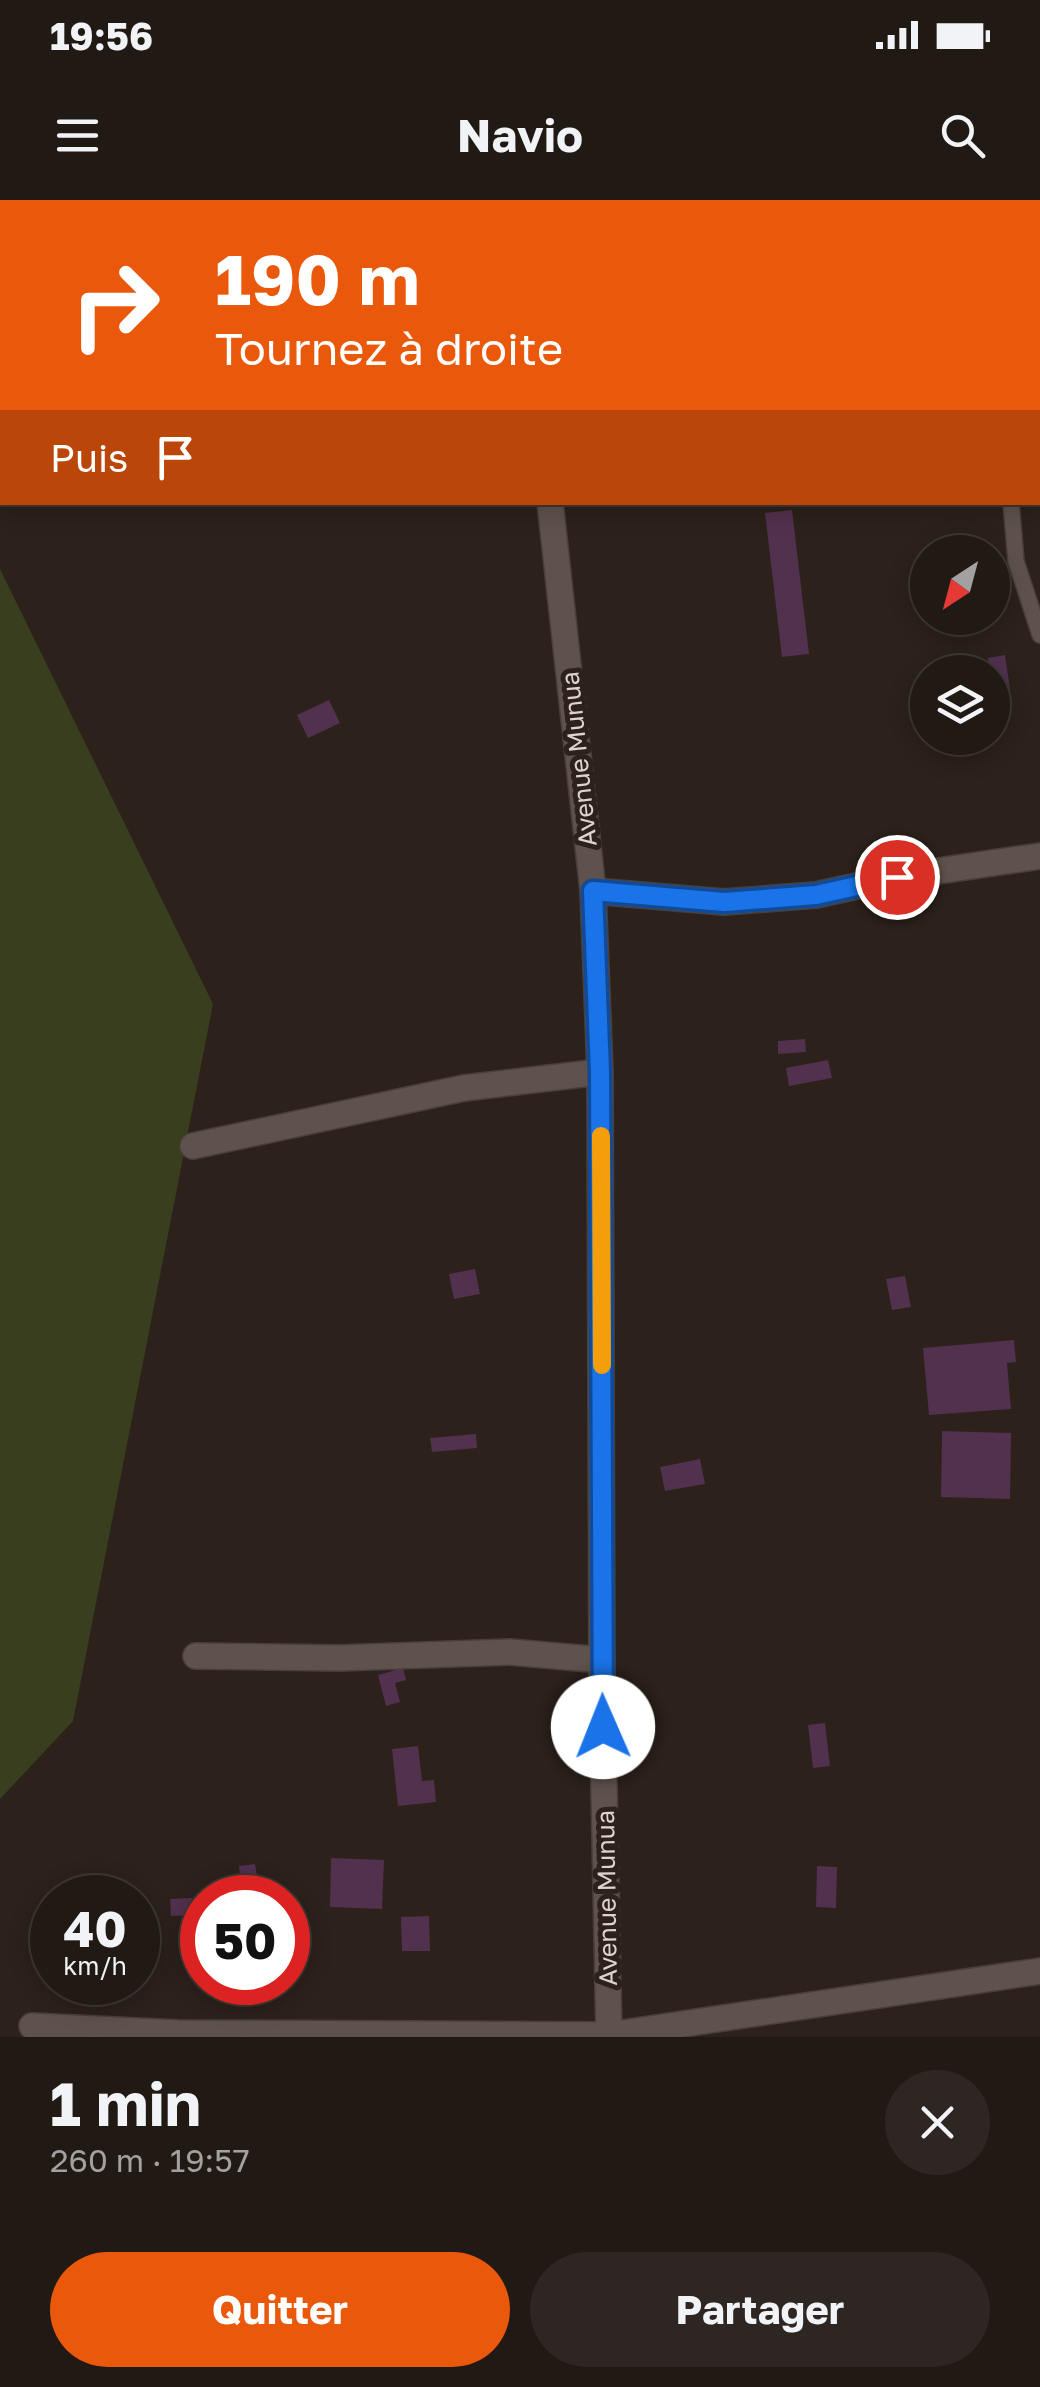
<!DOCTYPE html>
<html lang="fr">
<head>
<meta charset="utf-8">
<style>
	body { margin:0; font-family:"Golos Text",sans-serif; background:#2d2622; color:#f1f3f6; height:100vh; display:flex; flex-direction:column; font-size:38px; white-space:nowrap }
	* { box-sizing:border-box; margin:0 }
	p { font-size:32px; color:#a2a0a0 }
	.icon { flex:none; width:55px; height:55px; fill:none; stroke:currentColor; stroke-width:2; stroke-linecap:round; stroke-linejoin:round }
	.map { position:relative; height:1837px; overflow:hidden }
	.sheet { display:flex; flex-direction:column; background:#211914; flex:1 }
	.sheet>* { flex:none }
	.hud { position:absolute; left:0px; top:0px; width:1040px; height:305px; box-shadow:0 5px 25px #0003,0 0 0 2px #3e3834; background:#ea580c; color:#fff; overflow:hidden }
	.needle { width:65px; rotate:216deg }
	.controls { position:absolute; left:910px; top:335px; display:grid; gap:20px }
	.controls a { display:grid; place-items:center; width:100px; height:100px; border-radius:50%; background:#211914; box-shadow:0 5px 25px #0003,0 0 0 2px #3e3834; font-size:50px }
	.speed { position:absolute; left:30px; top:1675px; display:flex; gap:20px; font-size:50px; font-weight:700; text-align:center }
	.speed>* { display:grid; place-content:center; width:130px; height:130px; border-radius:50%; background:#211914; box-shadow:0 5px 25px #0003,0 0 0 2px #3e3834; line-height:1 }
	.speed small { font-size:25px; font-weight:400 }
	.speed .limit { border:15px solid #d22; background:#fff; color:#111 }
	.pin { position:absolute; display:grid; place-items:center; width:85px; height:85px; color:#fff; margin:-42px; border:5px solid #fff; border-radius:50%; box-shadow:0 2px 10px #0007 }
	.me { position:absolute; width:110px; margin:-55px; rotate:359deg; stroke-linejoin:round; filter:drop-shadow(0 0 8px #0008) }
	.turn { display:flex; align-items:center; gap:35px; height:210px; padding:0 50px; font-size:45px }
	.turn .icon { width:130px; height:130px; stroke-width:2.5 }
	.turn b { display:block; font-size:70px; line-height:85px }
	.then { display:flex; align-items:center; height:95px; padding:0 50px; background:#0003; gap:20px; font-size:38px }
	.round { display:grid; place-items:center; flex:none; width:105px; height:105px; border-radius:52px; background:#2d2622 }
	.summary { display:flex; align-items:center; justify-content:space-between; height:170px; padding:0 50px }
	h1 { font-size:60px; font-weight:700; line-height:75px }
	.button { display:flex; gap:20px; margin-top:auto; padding:20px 50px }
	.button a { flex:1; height:115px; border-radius:60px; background:#ea580c; color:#fff; font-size:40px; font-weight:700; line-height:115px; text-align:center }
	.button a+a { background:#2d2622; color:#f1f3f6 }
	.status { display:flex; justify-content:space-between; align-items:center; height:70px; padding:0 50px; background:#211914; direction:ltr }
	.status svg { height:28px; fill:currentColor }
	header { display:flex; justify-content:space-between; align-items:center; height:130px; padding:0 50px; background:#211914; font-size:45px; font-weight:700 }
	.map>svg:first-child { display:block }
	.green { fill:#383e1e }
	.building { fill:#51314e }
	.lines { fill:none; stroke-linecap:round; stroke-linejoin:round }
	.lane-casing { stroke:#483f3b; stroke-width:18 }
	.street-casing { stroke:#483f3b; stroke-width:28 }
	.secondary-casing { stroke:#483f3b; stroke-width:28 }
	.lane { stroke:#5f524c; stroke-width:15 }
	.street { stroke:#5f524c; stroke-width:25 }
	.secondary { stroke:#5f524c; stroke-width:25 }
	.route-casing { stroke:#114b97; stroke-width:25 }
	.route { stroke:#1a73e8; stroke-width:18 }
	.slow { stroke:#f59e0b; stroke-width:18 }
	.labels { text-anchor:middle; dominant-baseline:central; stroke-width:10; stroke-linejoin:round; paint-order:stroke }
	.street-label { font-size:25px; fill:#dcd4d1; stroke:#2c211b }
</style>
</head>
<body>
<div class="status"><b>19:56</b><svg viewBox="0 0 49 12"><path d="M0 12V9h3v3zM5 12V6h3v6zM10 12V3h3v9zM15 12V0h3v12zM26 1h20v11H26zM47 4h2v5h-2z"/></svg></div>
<header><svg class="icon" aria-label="menu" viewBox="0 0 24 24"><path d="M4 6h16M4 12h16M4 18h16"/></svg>Navio<svg class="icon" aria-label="search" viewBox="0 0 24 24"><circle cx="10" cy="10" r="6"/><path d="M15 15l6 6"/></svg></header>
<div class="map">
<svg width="1040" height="1837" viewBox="0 0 1040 1837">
	<rect width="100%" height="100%" fill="#2c211b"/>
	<path class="green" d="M0,369L213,804L73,1521L0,1599Z"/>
	<path class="building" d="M792,310L809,454L782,457L765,313Z
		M1005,455L1010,489L993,491L988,458Z
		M329,500L340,523L308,538L297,515Z
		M805,839L806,852L778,854V841Z
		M828,860L832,878L789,886L786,868Z
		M475,1069L480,1094L454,1099L449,1074Z
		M905,1076L911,1107L892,1110L886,1079Z
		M1014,1140L1016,1162L1007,1163L1011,1209L929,1215L923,1148Z
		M942,1231L1011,1233L1010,1299L941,1297Z
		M476,1234L477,1248L432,1252L430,1238Z
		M700,1259L705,1284L665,1291L660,1267Z
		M403,1468L406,1480L395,1483L400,1502L386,1506L378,1475Z
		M825,1523L830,1566L813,1568L808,1525Z
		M418,1546L422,1581L434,1580L436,1602L398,1606L392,1549Z
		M331,1658L384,1660L382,1709L330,1707Z
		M255,1664L260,1695L243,1697L239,1666Z
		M817,1666L837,1667L836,1708L816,1707Z
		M192,1698L193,1715L171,1716L170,1699Z
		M429,1716L430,1751H402L401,1717Z"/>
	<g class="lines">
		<g class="lane-casing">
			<path id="lane" d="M1011,302L1016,361L1040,435"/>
		</g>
		<g class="street-casing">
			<path id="street" d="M437,0L491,2
				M385,2L436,0
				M593,691L724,702L816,695L897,677L1040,656
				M193,946L464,888L600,872
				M196,1456L339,1458L510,1452L602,1460
				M32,1826L178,1833L609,1835L1040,1771"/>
		</g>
		<g class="secondary-casing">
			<path id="secondary" d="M516,0V2
				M550,302L593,691L600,872L602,1488L609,1837"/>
		</g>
		<use href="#lane" class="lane"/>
		<use href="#street" class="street"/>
		<use href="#secondary" class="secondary"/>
	</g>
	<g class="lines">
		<g class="route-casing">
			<path id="route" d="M603,1527L600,872L593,691L724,702L816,695L897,677"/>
		</g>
		<use href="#route" class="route"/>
		<path class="slow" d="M601,936L602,1165"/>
	</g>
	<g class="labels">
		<g class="street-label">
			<text transform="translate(578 559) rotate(-96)">Avenue Munua</text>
			<text transform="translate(606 1698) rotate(-91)">Avenue Munua</text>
		</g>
	</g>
</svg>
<div class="controls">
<a><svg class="needle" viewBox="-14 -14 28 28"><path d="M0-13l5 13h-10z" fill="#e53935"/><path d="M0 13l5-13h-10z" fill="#a2a0a0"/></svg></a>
<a><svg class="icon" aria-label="layers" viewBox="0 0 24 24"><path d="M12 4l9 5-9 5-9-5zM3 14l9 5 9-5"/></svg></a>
</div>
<div class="speed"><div>40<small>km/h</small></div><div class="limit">50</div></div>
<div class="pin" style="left:897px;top:677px;background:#d93025"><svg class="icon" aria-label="arrive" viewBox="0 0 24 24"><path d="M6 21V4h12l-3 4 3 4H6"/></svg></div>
<svg class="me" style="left:603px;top:1527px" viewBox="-20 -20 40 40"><circle r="19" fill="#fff"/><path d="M0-13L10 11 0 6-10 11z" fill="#1a73e8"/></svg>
<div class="hud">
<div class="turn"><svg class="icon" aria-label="right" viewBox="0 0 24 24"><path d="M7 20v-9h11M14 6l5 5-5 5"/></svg><div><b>190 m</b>Tournez à droite</div></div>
<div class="then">Puis<svg class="icon" aria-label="arrive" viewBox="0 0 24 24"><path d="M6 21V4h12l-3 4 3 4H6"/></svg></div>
</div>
</div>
<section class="sheet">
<div class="summary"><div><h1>1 min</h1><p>260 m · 19:57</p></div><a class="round"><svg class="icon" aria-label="close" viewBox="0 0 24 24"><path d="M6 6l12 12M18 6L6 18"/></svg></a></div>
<div class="button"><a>Quitter</a><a>Partager</a></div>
</section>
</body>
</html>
